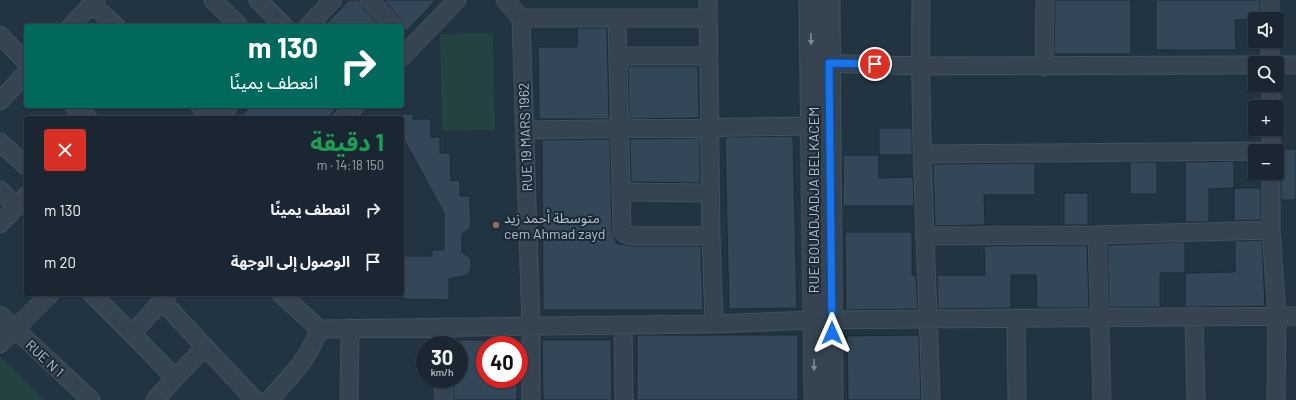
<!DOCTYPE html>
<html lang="ar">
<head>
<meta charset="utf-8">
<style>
	body { margin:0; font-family:Barlow,"Noto Sans Arabic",sans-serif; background:#27323d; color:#f1f3f6; direction:rtl; height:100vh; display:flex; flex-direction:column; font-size:15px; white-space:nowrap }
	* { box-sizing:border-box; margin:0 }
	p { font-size:13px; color:#9fa5ab }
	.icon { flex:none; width:22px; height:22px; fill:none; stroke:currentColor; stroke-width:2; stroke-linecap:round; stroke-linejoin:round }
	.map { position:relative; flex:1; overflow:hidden; direction:ltr }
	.details { position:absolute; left:24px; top:116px; width:380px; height:180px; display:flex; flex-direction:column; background:#1a2631; border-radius:4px; box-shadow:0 1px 3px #0004,0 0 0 1px #38434d; direction:rtl }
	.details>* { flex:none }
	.banner { position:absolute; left:24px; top:24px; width:380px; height:84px; border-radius:4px; box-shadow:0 1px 3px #0004,0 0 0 1px #38434d; direction:rtl; background:#00695c; color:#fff; overflow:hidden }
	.buttons { position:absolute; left:1248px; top:12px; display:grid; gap:8px }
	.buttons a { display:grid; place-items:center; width:36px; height:36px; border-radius:4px; background:#1a2631; box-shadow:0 1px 3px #0004,0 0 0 1px #38434d; font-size:20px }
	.speed { position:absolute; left:416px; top:336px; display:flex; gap:8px; font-size:20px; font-weight:700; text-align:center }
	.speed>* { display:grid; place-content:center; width:52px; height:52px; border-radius:50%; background:#1a2631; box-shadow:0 1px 3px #0004,0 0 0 1px #38434d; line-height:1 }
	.speed small { font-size:10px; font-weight:400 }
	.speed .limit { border:6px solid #d22; background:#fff; color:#111 }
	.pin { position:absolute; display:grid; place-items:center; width:34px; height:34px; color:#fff; margin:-17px; border:2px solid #fff; border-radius:50%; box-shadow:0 1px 4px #0007 }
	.me { position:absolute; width:44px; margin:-22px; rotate:0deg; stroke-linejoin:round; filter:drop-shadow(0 0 3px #0008) }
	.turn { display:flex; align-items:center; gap:14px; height:84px; padding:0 20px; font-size:18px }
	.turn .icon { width:52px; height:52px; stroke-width:2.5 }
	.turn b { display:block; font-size:28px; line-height:34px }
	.round { display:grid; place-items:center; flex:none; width:42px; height:42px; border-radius:4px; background:#27323d }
	.overview { display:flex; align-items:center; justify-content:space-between; height:68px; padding:0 20px }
	h1 { font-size:24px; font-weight:700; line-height:30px; color:#1e9e55 }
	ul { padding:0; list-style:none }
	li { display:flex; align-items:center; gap:12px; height:52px; padding:0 20px }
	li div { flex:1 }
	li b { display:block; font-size:15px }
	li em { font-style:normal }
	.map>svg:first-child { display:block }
	.green { fill:#244242 }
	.building { fill:#344758; stroke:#1d2b38 }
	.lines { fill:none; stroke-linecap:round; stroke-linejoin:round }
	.minor-casing { stroke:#43505d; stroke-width:19 }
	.tertiary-casing { stroke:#43505d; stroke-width:23 }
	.minor { stroke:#364451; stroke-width:17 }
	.tertiary { stroke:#364451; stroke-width:21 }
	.oneway { fill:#7b8894 }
	.route-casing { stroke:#114b97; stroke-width:10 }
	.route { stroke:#1a73e8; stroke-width:7 }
	.education-dot { fill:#8d6e63; stroke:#1b2936; stroke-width:1.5 }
	.labels { text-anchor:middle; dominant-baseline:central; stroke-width:4; stroke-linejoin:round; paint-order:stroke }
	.street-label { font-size:14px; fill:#b3bfcb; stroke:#1b2936 }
	.poi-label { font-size:14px; fill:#b3bfcb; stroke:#1b2936; text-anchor:start }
</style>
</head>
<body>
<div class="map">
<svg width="1296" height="400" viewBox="0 0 1296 400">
	<rect width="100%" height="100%" fill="#223341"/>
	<path class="green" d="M493,33L495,130L442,131L440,34Z
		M0,356L44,400H0Z"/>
	<path class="building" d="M349,0H359L362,7L380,26H324Z
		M383,0H436L407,31L404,27L401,19Z
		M1055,0H1131V54H1054Z
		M1156,0H1260V19L1235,20L1236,50H1156Z
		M577,28H607L609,119H539L538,47H577Z
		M628,66H698L699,118L629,119Z
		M251,106H339L327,118H239Z
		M402,114H413V119H431V137H440V153H450L451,181L460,180V196H470L471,227L462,234V252L471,258V269L467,275L449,279V300L402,299V256H432V250H444V213L406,143H402Z
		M879,128H912V155H879Z
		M793,136L797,308L729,309L725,137Z
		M700,138V183L631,182L630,139Z
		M610,139L612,231L616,243L632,246H701L703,310H543L542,140Z
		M1282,149H1296V200H1281Z
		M843,155H879V178L913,177L914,206H843Z
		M1234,161V188L1209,189V222H1185V162Z
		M1130,162H1157V194H1130Z
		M1035,163V195H984L985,225L935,226L933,164Z
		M1234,188H1261V220L1234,221Z
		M1064,193H1088V225H1064Z
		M845,232H912V275H916L918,309L846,310Z
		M1262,240L1265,306L1185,307V273L1235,272V241Z
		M1185,242V273H1160V307L1109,308L1107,245Z
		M1087,245L1089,308H1037L1036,275H1011V308L938,309L937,275H985L984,246Z
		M637,335H798V400H637Z
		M919,335L921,400H848L847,336Z
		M459,340H485V379H517V400H454L453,379H459Z
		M542,340H611L612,400H543Z"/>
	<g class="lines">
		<g class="minor-casing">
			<path id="minor" d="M213,0L239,26
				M258,0L284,26
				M369,0L394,26
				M505,0L521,18L531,326V400
				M708,0L711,236
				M921,0C919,134 927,267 931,400
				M1270,0V19
				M92,4L116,26
				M521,18H708
				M617,18L622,231L625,234L632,236H711L714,324
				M71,26L96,0
				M308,26L333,0
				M0,35L26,62
				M1270,41V63
				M618,56H709
				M402,57L457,0
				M817,63L920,66L1255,65
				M1277,65H1296
				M1044,67L1045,0
				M1271,85V107
				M0,101L26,73
				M74,106L88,118
				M200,106L213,118
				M218,118L229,106
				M343,118L355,106
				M1271,129V151
				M525,130L813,126
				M0,142L26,166
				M922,154L1271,151
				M1271,173V230L1277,317L1276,400
				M0,190L16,207
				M621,192L710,193
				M0,224L26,196
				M1097,235L1102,400
				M924,236L1097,235L1271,230
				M92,294L132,334
				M281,294L319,329L714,324L813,320L1296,316
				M162,301L205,347
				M0,315L91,400
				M1194,316L1196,400
				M1016,319L1017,400
				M623,325L624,400
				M441,327L442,345
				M0,344L50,294
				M175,378L205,347L255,400
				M443,379L444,400
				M155,400L175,378L132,334L168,294
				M269,400C290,377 309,359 319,329
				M349,400L350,328"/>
		</g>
		<g class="tertiary-casing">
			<path id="tertiary" d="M810,0L815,400
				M829,0L832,400"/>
		</g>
		<use href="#minor" class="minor"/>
		<use href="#tertiary" class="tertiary"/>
	</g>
	<defs><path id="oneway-solid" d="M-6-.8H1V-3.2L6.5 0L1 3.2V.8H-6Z"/></defs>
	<g class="oneway">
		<use href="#oneway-solid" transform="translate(811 39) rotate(89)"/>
		<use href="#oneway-solid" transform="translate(814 365) rotate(89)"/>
	</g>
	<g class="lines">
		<g class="route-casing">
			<path id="route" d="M832,333L829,63L875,64"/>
		</g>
		<use href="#route" class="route"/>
	</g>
	<circle class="education-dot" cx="496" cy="225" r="4"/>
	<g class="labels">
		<g class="street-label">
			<text transform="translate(525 137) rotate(-92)">RUE 19 MARS 1962</text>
			<text transform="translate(813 200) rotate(-90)">RUE BOUADJADJA BELKACEM</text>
			<text transform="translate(45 358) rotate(43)">RUE N 1</text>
		</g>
		<g class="poi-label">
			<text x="504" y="217">متوسطة أحمد زيد<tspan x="504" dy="16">cem Ahmad zayd</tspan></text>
		</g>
	</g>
</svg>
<div class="buttons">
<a><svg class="icon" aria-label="sound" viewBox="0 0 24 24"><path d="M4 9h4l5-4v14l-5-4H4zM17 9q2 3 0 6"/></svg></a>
<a><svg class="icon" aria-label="search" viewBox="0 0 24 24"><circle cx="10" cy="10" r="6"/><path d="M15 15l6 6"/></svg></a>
<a>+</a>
<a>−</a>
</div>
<div class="speed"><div>30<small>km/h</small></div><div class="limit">40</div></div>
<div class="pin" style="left:875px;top:64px;background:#d93025"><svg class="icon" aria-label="arrive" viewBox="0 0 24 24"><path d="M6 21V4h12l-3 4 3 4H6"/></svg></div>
<svg class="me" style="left:832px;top:333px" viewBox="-20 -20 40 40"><path d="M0-17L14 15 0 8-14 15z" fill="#1a73e8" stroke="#fff" stroke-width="4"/></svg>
<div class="banner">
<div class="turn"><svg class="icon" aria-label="right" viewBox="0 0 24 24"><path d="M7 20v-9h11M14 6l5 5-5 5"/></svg><div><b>130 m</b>انعطف يمينًا</div></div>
</div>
<section class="details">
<div class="overview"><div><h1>1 دقيقة</h1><p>150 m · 14:18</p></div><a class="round" style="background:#d93025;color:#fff"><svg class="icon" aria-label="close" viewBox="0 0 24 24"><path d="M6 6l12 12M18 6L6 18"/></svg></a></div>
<ul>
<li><svg class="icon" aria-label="right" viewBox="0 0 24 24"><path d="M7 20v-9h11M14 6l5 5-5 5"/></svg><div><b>انعطف يمينًا</b></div><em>130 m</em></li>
<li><svg class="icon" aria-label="arrive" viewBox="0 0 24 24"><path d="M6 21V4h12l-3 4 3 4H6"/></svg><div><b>الوصول إلى الوجهة</b></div><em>20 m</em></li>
</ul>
</section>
</div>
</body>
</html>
